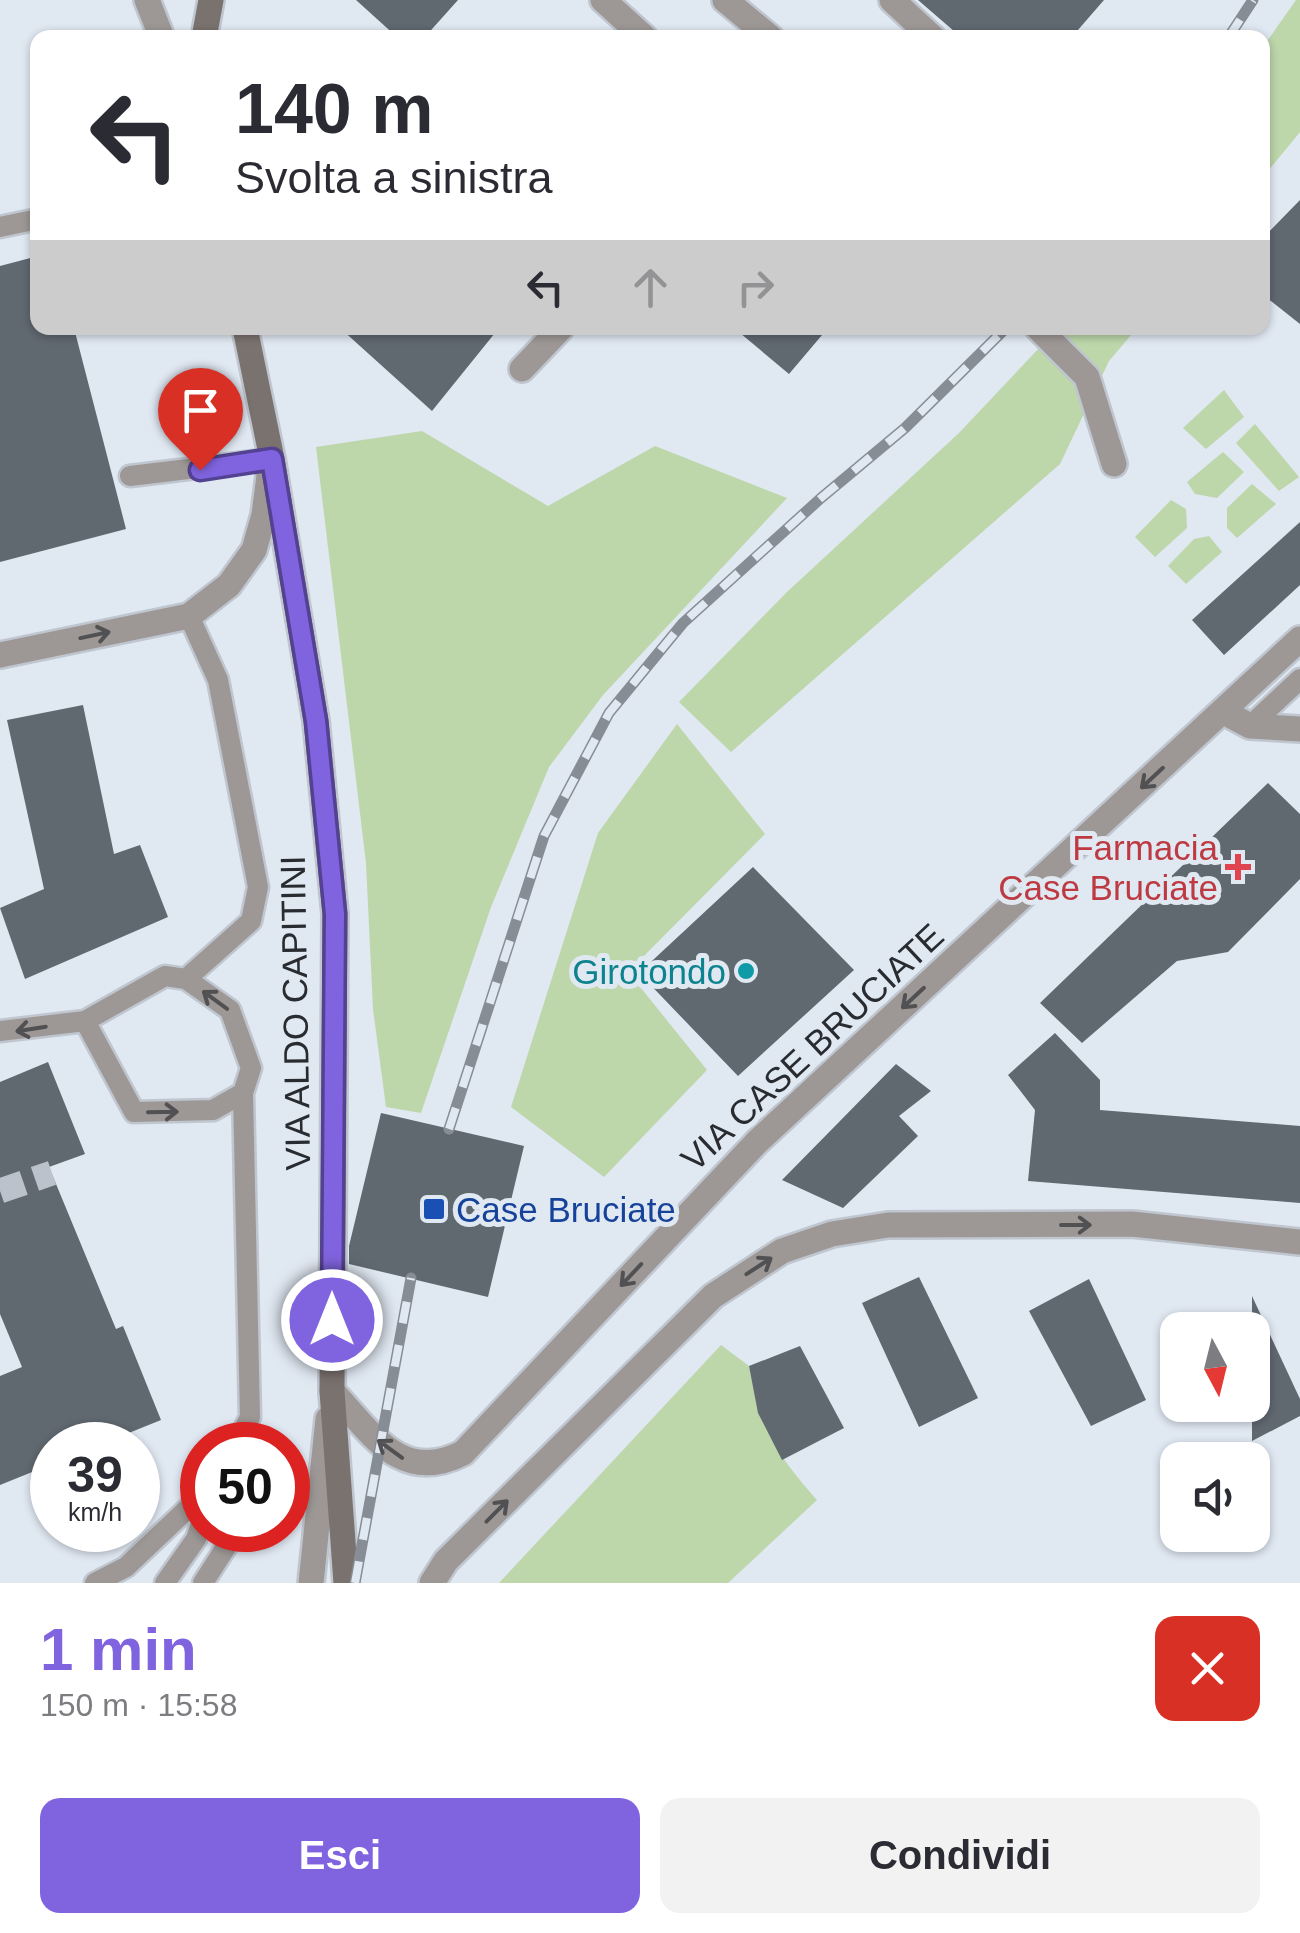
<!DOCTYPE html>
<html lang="it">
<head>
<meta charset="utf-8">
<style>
	body { margin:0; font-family:Arial,sans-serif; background:#f2f2f3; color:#2b2b33; height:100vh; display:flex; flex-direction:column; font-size:38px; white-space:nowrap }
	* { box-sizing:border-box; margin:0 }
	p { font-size:32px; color:#7c7c81 }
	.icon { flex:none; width:55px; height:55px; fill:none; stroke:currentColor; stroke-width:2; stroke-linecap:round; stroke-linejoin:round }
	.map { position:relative; height:1583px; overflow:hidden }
	.details { display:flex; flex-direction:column; background:#fff; flex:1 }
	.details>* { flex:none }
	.hud { position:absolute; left:30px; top:30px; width:1240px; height:305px; border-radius:20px; box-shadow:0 2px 8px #0004; background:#fff; color:#2b2b33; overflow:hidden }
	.needle { width:65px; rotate:173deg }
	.fabs { position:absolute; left:1160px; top:1312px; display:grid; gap:20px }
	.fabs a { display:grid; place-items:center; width:110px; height:110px; border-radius:20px; background:#fff; box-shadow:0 2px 8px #0004; font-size:50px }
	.speed { position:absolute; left:30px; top:1422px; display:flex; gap:20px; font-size:50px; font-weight:700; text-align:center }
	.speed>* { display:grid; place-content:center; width:130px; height:130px; border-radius:50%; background:#fff; box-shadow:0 2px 8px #0004; line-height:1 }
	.speed small { font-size:25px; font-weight:400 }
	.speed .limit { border:15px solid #d22; background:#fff; color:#111 }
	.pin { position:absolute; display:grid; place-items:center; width:85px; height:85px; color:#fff; margin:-102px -42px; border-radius:50% 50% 50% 0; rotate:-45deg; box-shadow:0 0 10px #0007 }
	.pin .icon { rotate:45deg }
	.me { position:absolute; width:110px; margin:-55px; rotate:0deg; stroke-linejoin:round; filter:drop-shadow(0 0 8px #0008) }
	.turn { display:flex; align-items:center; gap:35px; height:210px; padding:0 40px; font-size:45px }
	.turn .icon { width:130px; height:130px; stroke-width:2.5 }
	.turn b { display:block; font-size:70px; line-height:85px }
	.lanes { display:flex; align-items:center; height:95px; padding:0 40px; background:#0003; justify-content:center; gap:50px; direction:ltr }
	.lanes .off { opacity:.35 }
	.round { display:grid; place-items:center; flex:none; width:105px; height:105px; border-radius:20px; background:#f2f2f3 }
	.summary { display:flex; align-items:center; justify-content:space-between; height:170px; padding:0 40px }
	h1 { font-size:60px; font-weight:600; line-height:75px; color:#8064df }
	.action { display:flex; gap:20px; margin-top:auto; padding:20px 40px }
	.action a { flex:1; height:115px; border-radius:20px; background:#8064df; color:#fff; font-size:40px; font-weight:600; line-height:115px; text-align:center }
	.action a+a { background:#f2f2f3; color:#2b2b33 }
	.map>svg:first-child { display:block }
	.green { fill:#bdd6aa }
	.building { fill:#606870 }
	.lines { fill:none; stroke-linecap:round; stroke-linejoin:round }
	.pedestrian-tunnel { stroke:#bbc2cb; stroke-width:25; stroke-dasharray:25 12; stroke-linecap:butt }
	.service-casing { stroke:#bfc6cf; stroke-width:25 }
	.pedestrian-casing { stroke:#bfc6cf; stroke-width:30 }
	.minor-casing { stroke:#bfc6cf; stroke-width:30 }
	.tertiary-casing { stroke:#bfc6cf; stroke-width:30 }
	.secondary-casing { stroke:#bfc6cf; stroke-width:30 }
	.service { stroke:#9d9896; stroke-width:20 }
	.pedestrian { stroke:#9d9896; stroke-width:25 }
	.minor { stroke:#9d9896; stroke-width:25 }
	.tertiary { stroke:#9d9896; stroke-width:25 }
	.secondary { stroke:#7a726f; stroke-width:25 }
	.rail-casing { stroke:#878d94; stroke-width:11 }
	.rail { stroke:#e0e8f2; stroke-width:8; stroke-dasharray:22; stroke-linecap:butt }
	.oneway { stroke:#515153 }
	.route-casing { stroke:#534191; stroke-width:25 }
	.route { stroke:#8064df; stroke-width:18 }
	.health-dot { fill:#e0444e; stroke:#e0e8f2; stroke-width:4 }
	.culture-dot { fill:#0f9aa8; stroke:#e0e8f2; stroke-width:4 }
	.transit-dot { fill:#1a4fb4; stroke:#e0e8f2; stroke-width:4 }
	.labels { text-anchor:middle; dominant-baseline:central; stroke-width:10; stroke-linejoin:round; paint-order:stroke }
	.health-label { font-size:35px; fill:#be3a42; stroke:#e0e8f2; text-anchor:end }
	.culture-label { font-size:35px; fill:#0d838f; stroke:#e0e8f2; text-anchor:end }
	.street-label { font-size:35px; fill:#282b2f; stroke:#e0e8f2 }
	.transit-label { font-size:35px; fill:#164399; stroke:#e0e8f2; text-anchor:start }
</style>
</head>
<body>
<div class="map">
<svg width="1300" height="1583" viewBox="0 0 1300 1583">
	<rect width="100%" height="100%" fill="#e0e8f2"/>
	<path class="green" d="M1296,0H1300V132L1263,177V47Z
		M1058,328H1137L1109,361L1060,464L731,752L679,702L787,592L959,433Z
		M1224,390L1244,417L1206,449L1183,428Z
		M1255,424L1299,477L1279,491L1236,443Z
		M422,431L548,506L655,446L787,498L603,695L549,767L491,907L421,1113L386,1107L373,1009L366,863L316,447Z
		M1223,452L1244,472L1217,498L1195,494L1187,482Z
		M1252,484L1276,504L1237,538L1227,528V508Z
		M1171,500L1186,509L1187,528L1155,557L1135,537Z
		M1209,536L1222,552L1186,584L1168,566L1194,539Z
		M677,724L765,834L628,972L707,1070L604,1177L511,1107L598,833Z
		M721,1345L749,1366C762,1430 774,1451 817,1500L728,1583H499Z"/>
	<path class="building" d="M356,0H458L424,38H398Z
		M918,0H1104L1071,38H962Z
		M1300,200V324L1262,294V239Z
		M38,256V328H74L126,529L0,562V266Z
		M340,328H499L432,411Z
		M734,328H828L789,374Z
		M1300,522V585L1224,655L1192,620Z
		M83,705L114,854L140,845L168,917L25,979L0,908L44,889L7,720Z
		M1268,783L1300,814V879L1228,952L1177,961L1082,1043L1040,1003Z
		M753,867L854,970L738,1076L639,973Z
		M1055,1033L1100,1080V1110L1300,1126V1203L1028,1181L1035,1110L1008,1075Z
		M48,1062L85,1154L49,1167L116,1329L123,1326L161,1420L99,1445H52V1464L0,1485V1376L22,1367L0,1314V1082Z
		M896,1064L931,1091L899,1116L918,1136L843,1208L782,1180Z
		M381,1113L524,1146L488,1297L349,1264V1246Z
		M919,1277L978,1398L919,1427L862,1303Z
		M1089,1279L1146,1400L1091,1426L1029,1311Z
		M1252,1296L1300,1399V1416L1252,1441Z
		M800,1346L844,1428L782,1460L758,1413L749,1366Z"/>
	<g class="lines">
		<path class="pedestrian-tunnel" d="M0,1191L52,1173"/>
		<g class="service-casing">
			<path id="service" d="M0,227L38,219
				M130,476L272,459
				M1250,726L1300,679
				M186,979L251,921L258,887L218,680L189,616
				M85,1021L134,1112L213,1110L243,1093
				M0,1031L85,1021L165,976L186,979L230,1010L251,1068L243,1093L250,1417L236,1445
				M95,1583L126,1567L202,1495
				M165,1583L196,1539L202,1521
				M203,1583L237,1530"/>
		</g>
		<g class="pedestrian-casing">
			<path id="pedestrian" d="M725,0L771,38
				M1038,328L1087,377L1114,464"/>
		</g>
		<g class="minor-casing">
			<path id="minor" d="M147,0L162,38
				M603,0L645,38
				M892,0L933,38
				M522,369L561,328
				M0,655L189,616L229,585L254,550L264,515L270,468
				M1224,712L1250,726L1300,729
				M332,1391C371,1432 400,1485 463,1453L757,1142L1300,639
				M432,1583L446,1561L713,1296L782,1251L832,1234L888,1225L1132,1224L1300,1242"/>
		</g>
		<g class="tertiary-casing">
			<path id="tertiary" d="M311,1583L328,1419"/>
		</g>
		<g class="secondary-casing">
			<path id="secondary" d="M204,38L211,0
				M245,328L272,459L316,721L335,914L332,1391L346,1583"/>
		</g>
		<use href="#service" class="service"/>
		<use href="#pedestrian" class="pedestrian"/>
		<use href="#minor" class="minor"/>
		<use href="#tertiary" class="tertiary"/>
		<use href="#secondary" class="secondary"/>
		<g class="rail-casing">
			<path id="rail" d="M1228,38L1253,0
				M449,1129L544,836L609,713L683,623L821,498L905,428L1006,328
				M355,1583L411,1278"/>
		</g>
		<use href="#rail" class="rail"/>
	</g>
	<defs><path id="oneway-shaft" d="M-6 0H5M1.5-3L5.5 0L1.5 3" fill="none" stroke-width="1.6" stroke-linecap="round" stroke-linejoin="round" transform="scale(2.5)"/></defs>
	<g class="oneway">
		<use href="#oneway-shaft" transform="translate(95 635) rotate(-12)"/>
		<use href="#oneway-shaft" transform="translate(1152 778) rotate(137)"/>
		<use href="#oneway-shaft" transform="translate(913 998) rotate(137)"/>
		<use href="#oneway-shaft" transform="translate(215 1000) rotate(-144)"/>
		<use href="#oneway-shaft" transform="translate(31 1029) rotate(171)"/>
		<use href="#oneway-shaft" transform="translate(163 1112) rotate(-1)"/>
		<use href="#oneway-shaft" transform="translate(1076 1225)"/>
		<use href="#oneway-shaft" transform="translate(759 1266) rotate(-33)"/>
		<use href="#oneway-shaft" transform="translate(631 1275) rotate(133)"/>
		<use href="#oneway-shaft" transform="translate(390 1449) rotate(-144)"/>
		<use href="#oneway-shaft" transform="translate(497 1511) rotate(-45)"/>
	</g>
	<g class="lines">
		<g class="route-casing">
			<path id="route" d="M200,470L272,459L316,721L335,914L332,1320"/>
		</g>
		<use href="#route" class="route"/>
	</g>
	<path class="health-dot" d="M1233 852h10v10h10v10h-10v10h-10v-10h-10v-10h10z"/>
	<circle class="culture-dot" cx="746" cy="971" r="10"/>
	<rect class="transit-dot" x="422" y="1197" width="24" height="24" rx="5"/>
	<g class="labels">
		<g class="health-label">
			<text x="1218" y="847">Farmacia<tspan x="1218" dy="40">Case Bruciate</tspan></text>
		</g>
		<g class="culture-label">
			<text x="726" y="971">Girotondo</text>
		</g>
		<g class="street-label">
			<text transform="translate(295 1013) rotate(-91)">VIA ALDO CAPITINI</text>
			<text transform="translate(812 1047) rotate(-43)">VIA CASE BRUCIATE</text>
		</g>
		<g class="transit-label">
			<text x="456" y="1209">Case Bruciate</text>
		</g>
	</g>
</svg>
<div class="fabs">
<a><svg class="needle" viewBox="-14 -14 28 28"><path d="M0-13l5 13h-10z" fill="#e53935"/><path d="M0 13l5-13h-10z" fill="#7c7c81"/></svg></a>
<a><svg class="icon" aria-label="sound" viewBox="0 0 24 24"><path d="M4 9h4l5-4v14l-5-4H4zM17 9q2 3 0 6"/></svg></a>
</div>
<div class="speed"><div>39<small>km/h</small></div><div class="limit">50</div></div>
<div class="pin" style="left:200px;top:470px;background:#d93025"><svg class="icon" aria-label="arrive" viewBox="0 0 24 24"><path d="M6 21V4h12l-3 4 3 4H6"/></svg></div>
<svg class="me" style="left:332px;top:1320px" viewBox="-20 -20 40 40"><circle r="17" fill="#8064df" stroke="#fff" stroke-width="3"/><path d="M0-11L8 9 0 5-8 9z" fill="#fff"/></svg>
<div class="hud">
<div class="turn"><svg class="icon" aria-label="left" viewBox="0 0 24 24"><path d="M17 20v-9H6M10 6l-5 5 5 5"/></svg><div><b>140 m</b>Svolta a sinistra</div></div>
<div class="lanes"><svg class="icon" aria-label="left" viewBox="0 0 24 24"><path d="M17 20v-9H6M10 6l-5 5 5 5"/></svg><svg class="icon off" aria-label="ahead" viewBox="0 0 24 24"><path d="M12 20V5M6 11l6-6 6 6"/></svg><svg class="icon off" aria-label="right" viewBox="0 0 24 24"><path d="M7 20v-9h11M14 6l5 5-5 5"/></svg></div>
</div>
</div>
<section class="details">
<div class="summary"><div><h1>1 min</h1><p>150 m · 15:58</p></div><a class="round" style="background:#d93025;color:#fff"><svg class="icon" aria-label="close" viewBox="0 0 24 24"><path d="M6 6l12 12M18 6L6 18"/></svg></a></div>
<div class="action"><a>Esci</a><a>Condividi</a></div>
</section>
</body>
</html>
